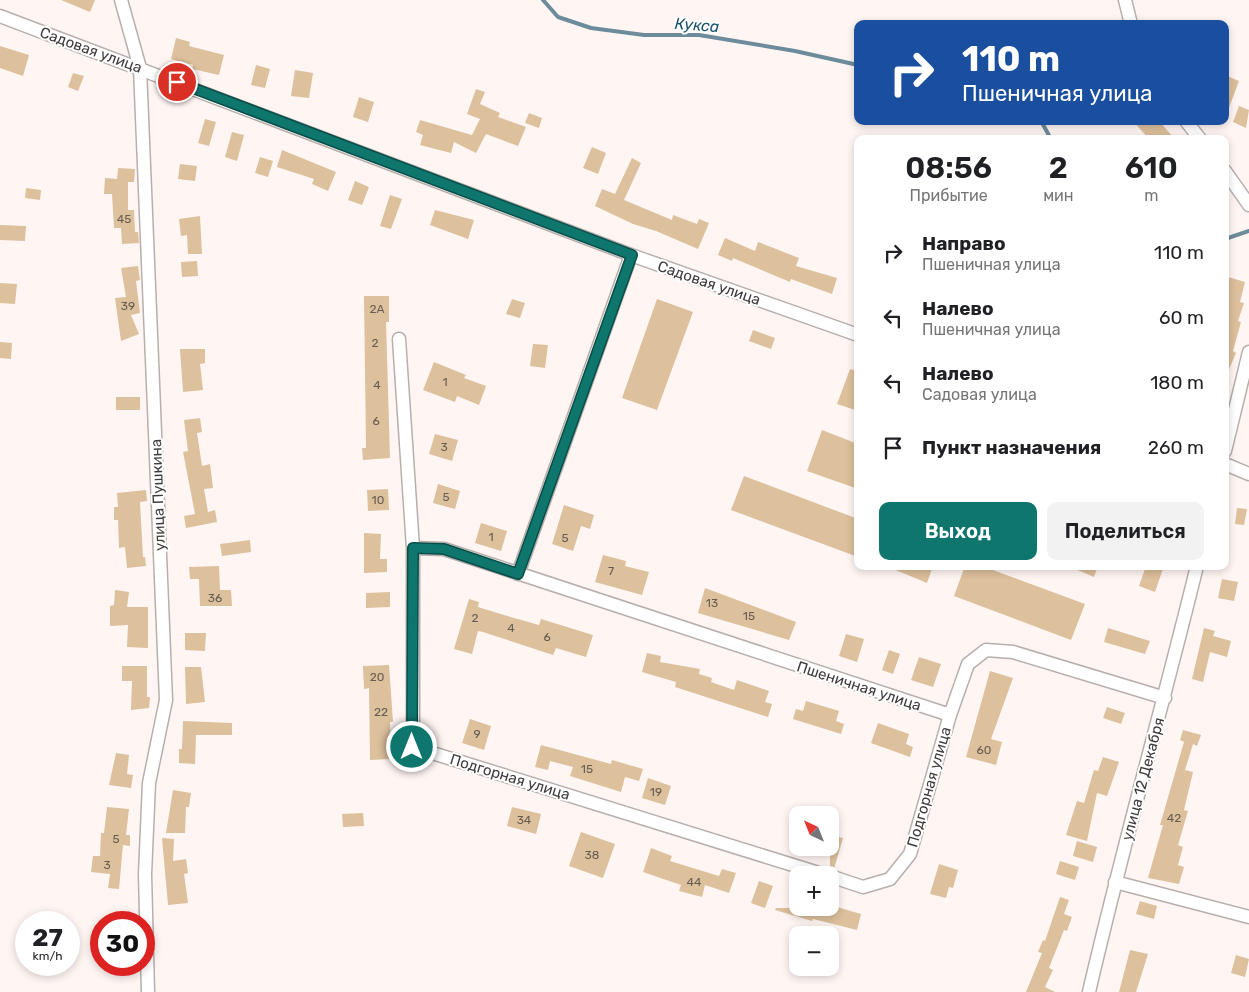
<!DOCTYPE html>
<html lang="ru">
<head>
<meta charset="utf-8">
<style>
	body { margin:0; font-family:Rubik,sans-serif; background:#f2f2f2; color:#202124; height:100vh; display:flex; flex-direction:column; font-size:19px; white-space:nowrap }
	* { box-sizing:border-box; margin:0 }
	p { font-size:16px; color:#757577 }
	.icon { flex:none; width:28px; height:28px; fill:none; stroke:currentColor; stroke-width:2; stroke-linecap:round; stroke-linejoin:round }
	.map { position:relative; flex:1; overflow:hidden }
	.panel { position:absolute; left:854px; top:135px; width:375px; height:435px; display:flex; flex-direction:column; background:#fff; border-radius:10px; box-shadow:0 2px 8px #0003 }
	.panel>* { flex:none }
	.top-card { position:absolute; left:854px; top:20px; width:375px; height:105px; border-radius:10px; box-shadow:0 2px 8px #0003; background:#1a4fa0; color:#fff; overflow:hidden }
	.needle { width:32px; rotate:317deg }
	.buttons { position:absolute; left:789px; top:806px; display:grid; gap:10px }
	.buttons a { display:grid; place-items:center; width:50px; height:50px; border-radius:10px; background:#fff; box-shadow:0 2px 8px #0003; font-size:25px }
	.speed { position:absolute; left:15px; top:911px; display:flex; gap:10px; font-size:25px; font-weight:700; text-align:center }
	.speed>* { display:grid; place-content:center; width:65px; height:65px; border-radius:50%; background:#fff; box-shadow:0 2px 8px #0003; line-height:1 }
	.speed small { font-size:12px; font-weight:400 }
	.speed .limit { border:8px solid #d22; background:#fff; color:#111 }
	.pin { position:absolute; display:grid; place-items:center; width:42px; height:42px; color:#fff; margin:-21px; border:2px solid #fff; border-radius:50%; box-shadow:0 1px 5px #0007 }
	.me { position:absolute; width:55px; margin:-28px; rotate:0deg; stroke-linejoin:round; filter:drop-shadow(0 0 4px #0008) }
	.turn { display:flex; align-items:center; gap:18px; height:105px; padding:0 25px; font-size:22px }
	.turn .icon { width:65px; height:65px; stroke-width:2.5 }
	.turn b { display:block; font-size:35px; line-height:42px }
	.eta { display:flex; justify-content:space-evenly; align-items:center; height:85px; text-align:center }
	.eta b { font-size:30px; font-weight:600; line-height:35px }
	.action { display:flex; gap:10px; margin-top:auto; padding:10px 25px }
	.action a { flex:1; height:58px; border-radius:10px; background:#0f766e; color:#fff; font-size:20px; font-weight:600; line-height:58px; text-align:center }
	.action a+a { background:#f2f2f2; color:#202124 }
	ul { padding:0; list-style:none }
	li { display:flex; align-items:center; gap:15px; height:65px; padding:0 25px }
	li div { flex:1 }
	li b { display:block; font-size:19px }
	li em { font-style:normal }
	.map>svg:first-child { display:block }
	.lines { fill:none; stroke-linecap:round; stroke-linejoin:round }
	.stream { stroke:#6c8c9b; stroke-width:4 }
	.building { fill:#ddc09c }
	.minor-casing { stroke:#b7afac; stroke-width:15 }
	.minor { stroke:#fff; stroke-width:12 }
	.route-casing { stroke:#0a4d48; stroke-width:12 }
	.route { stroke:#0f766e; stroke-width:9 }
	.labels { text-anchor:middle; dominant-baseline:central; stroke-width:4; stroke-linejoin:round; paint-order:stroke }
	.number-label { font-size:12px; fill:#665c52 }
	.street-label { font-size:15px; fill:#3f3b3a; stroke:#fff }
	.water-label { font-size:16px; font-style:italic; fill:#18536b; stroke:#fff }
</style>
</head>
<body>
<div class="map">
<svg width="1249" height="992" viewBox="0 0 1249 992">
	<rect width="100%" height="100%" fill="#fff6f4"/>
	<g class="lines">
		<path class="stream" d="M543,0L558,17L591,28L644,35H699L795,51L858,65
			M1041,121L1051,139
			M1225,239L1249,231"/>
	</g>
	<path class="building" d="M61,0H95L90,12Z
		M176,38L190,42L189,46L224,55L219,75L192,69L193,65L171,59Z
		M0,46L29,55L23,76L0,68Z
		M256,65L270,69L265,88L251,85Z
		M295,70L313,73L309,98L291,96Z
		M73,73L84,76L78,91L68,87Z
		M1225,75L1239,81L1226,116H1225Z
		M476,89L485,92L480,104L500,113L498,117L526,127L518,146L486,134L476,153L454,142L451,153L420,145L423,135L416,132L420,120L472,135L480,119L467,114Z
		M359,97L374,102L368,122L353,117Z
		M1239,106L1249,110L1246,128L1233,122Z
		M529,113L542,118L539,128L525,123Z
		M205,119L216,122L209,146L198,143Z
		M1133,121H1159L1175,139H1149Z
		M232,132L244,135L237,161L225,157Z
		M592,147L606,153L598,174L583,168Z
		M282,150L336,172L328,191L312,184L314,179L277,167Z
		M260,157L273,161L268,177L255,173Z
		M632,158L641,163L624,200L672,220L673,215L697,224L699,219L709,223L698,249L656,231L633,224L595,206L602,189L615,194Z
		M180,164L197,166L195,181L178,179Z
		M118,168L135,169L134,182H128V210H134L135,232H138L139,243L122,244L121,228H114L112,194H104L105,178L117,179Z
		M355,181L369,187L362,205L348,200Z
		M26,188L41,190L40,200L25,198Z
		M390,195L402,199L391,229L380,226Z
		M435,210L474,220L468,239L430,225Z
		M200,216L202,254H188L187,235L181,236L179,219Z
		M0,225L26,226L25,241L0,240Z
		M725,238L755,251L758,242L799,258L796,266L837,278L832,294L791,279L790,282L733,258L732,261L718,255Z
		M197,261L198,276L182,277L181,262Z
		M138,266L140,280L136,281L140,313L131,315L139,334L121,341L115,298L126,297L121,268Z
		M1225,276L1245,282L1240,302L1244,303L1238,321L1241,322L1233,351L1236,353L1225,379V307L1229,295L1225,294Z
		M0,283L17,284L15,304L0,303Z
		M364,296H389V322H386L390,458L363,460L362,448H366Z
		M512,299L525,303L520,318L506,314Z
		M657,299L693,312L657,410L622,398Z
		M753,330L775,338L771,349L749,341Z
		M0,342L12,343L11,359L0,358Z
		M533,344L548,345L545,368L530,366Z
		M180,349H205V363L200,364L203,390L183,392Z
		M434,362L466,375L464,378L486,386L479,405L457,396L455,402L423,390Z
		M850,369L858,372V411L837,404Z
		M116,397H140V410H116Z
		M200,418L202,432L197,433L202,466L210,464L213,488L204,489L208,512L215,510L217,522L186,528L184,516L195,514L183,452L188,451L184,420Z
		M822,430L858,444V489L807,471Z
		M435,434L458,440L452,461L429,454Z
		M744,476L858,519V557L731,510Z
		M438,484L460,491L455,509L433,503Z
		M388,489L389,510L368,511L367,490Z
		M146,490L147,501L140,502L143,557H145L146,566L127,568L125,547L119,548L118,520H114V507H118L117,493Z
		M564,505L594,515L590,529L581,526L573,551L552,544Z
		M1237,508L1247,509L1244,525L1235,524Z
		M481,523L507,531L501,551L475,543Z
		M364,533L381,534L380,559H387V572L364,573Z
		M250,540L251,552L222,556L220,544Z
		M603,555L626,561L625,566L649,572L642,595L595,582Z
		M219,566L220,590H231L232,606H200L199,579H190L189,567Z
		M886,566H933L927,583Z
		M965,566H982L1085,604L1071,640L954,596Z
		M1068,566H1098L1094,577Z
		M1146,566H1164L1155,592L1139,586Z
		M1222,579L1238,582L1234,601L1218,598Z
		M705,588L796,622L789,640L698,613Z
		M115,590L129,592L127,607H148V648L127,647L128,625L110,626V606L114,605Z
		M390,592V607L366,608V593Z
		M469,599L479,602L478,607L504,615L539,625L541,619L593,635L586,657L556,648L553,655L483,632L478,631L472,654L454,649Z
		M1108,628L1150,641L1145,654L1104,642Z
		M1204,628L1215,631L1213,636L1231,641L1227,657L1210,652L1203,682L1192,679Z
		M185,633H206L205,651L185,650Z
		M846,634L864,639L857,662L839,656Z
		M889,650L900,654L893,674L882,670Z
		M647,653L661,656L660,662L700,669L699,674L712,678L711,682L734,690L737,680L769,691L765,702L772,704L768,717L675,687L676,682L642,672Z
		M919,657L941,664L933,687L911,680Z
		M389,665L393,722H390L391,759L370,760L369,688L364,689L363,666Z
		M122,666H147V697H150L149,708L131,710L132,681H122Z
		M185,667H201L205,702L186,704Z
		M990,671L1013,678L991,739L1002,742L996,765L966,757Z
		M806,701L839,711L836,721L844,724L841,734L793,719L796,709L803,711Z
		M1107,707L1125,713L1121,724L1103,718Z
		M470,719L491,726L484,750L462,743Z
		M183,721L232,723V735H196L195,764L179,763V749H182Z
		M878,723L909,734L906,744L913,747L910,757L871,743Z
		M1183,730L1201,735L1197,746L1193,744L1185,770L1193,772L1184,810L1188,811L1178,845L1183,847L1178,865L1184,867L1179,884L1148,878L1163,825H1160L1184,742L1180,740Z
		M541,745L611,764L612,760L643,769L639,781L625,777L621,792L570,776L573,767L550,761L548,770L535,767Z
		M116,753L129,755L127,774L133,775L131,788L109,785Z
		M1103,757L1119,762L1107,796L1097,793L1087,841L1066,835L1077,801L1084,803L1094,770L1098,771Z
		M648,778L671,786L665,805L642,798Z
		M173,790L191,793L189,807H186L185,833H166Z
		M107,807L129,809L126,835H130V846L123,845L119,889L108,888L110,874L91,872L93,856H100L101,833H104Z
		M512,807L541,814L536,834L507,826Z
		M363,813L364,826L343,827L342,814Z
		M581,832L615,844L603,878L569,866Z
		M830,835L843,838L834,869L830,868Z
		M162,838L174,839L173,861L186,859L188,873L184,874L188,903L168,905Z
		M1077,841L1097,847L1093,862L1073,856Z
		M651,848L672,856L670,861L719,876L722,869L736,873L729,893L705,885L702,897L679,891L681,885L643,872Z
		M1060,861L1079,867L1075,880L1056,874Z
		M939,864L958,870L953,888L949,887L946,898L930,894Z
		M759,881L773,886L765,908L751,903Z
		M1060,897L1069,900L1064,914L1072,917L1067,931L1064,930L1049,968L1053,970L1045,987L1055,992H1026L1042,953L1038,952L1043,940L1045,941Z
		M1140,901L1157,906L1154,919L1136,914Z
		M830,905L861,914L857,930L813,919L812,921L775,910L776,908H812L825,912Z
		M1130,950L1148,954L1136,992H1119Z
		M1236,955L1249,959L1245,977L1231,973Z"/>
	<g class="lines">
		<g class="minor-casing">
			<path id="minor" d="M121,0L140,68L166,700L149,783L145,874L148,992
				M1125,0L1131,24
				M0,16L631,255L858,335
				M1186,121L1200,139
				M1225,171L1249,205
				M399,339L413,548V747L825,875
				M1225,451L1249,352
				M1225,464L1249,474
				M413,548L444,549L950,715L968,664L986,650L1013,652L1165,698
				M518,574L631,255
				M830,876L863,887L890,879L910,854L950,715
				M1115,882L1249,917
				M1089,992C1122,849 1162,709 1197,566"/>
		</g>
		<use href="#minor" class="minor"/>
	</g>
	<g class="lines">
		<g class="route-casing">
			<path id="route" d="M177,82L632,255L518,574L444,549L413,548L412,747"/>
		</g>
		<use href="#route" class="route"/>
	</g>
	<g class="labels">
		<g class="number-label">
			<text x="124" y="219">45</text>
			<text x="128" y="306">39</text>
			<text x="377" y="309">2А</text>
			<text x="375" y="343">2</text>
			<text x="445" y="382">1</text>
			<text x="377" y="385">4</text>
			<text x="376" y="421">6</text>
			<text x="444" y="447">3</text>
			<text x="446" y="497">5</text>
			<text x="378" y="500">10</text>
			<text x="491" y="537">1</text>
			<text x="565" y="538">5</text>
			<text x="611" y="571">7</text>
			<text x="215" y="598">36</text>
			<text x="712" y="603">13</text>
			<text x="749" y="616">15</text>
			<text x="475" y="618">2</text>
			<text x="511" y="628">4</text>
			<text x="547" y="637">6</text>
			<text x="377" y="677">20</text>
			<text x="381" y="712">22</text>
			<text x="477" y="734">9</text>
			<text x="984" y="750">60</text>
			<text x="587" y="769">15</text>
			<text x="656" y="792">19</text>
			<text x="1174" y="818">42</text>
			<text x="524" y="820">34</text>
			<text x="116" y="839">5</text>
			<text x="592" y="855">38</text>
			<text x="107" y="865">3</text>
			<text x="694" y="882">44</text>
		</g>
		<g class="street-label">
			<text transform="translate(91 50) rotate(20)">Садовая улица</text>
			<text transform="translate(709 283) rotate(19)">Садовая улица</text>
			<text transform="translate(158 495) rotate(-92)">улица Пушкина</text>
			<text transform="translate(859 686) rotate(18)">Пшеничная улица</text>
			<text transform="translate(510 777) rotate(17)">Подгорная улица</text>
			<text transform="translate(1143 779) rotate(-75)">улица 12 Декабря</text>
			<text transform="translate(929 787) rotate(-74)">Подгорная улица</text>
		</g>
		<g class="water-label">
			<text transform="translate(697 25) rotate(4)">Кукса</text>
		</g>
	</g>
</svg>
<div class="buttons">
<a><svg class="needle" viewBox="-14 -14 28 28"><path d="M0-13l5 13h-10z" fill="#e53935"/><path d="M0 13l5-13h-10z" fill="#757577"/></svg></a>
<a>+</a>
<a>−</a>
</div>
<div class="speed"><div>27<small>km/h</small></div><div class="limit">30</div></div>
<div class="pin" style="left:177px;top:82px;background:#d93025"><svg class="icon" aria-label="arrive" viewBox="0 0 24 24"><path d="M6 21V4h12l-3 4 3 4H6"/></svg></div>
<svg class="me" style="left:412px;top:747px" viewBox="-20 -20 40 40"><circle r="17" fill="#0f766e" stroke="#fff" stroke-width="3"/><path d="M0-11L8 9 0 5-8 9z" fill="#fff"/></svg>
<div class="top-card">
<div class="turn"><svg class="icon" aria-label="right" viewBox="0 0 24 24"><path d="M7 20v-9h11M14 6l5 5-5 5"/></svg><div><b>110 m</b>Пшеничная улица</div></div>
</div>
<section class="panel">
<div class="eta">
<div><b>08:56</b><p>Прибытие</p></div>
<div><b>2</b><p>мин</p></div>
<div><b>610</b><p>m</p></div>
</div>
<ul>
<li><svg class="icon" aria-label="right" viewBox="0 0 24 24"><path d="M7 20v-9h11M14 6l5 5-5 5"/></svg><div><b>Направо</b><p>Пшеничная улица</p></div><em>110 m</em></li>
<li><svg class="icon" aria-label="left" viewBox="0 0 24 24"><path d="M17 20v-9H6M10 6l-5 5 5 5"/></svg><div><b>Налево</b><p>Пшеничная улица</p></div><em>60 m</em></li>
<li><svg class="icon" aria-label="left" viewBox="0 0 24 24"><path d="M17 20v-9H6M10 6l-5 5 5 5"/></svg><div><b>Налево</b><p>Садовая улица</p></div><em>180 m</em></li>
<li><svg class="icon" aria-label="arrive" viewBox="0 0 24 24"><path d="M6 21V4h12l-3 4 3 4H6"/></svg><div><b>Пункт назначения</b></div><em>260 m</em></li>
</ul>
<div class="action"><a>Выход</a><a>Поделиться</a></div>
</section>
</div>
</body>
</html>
